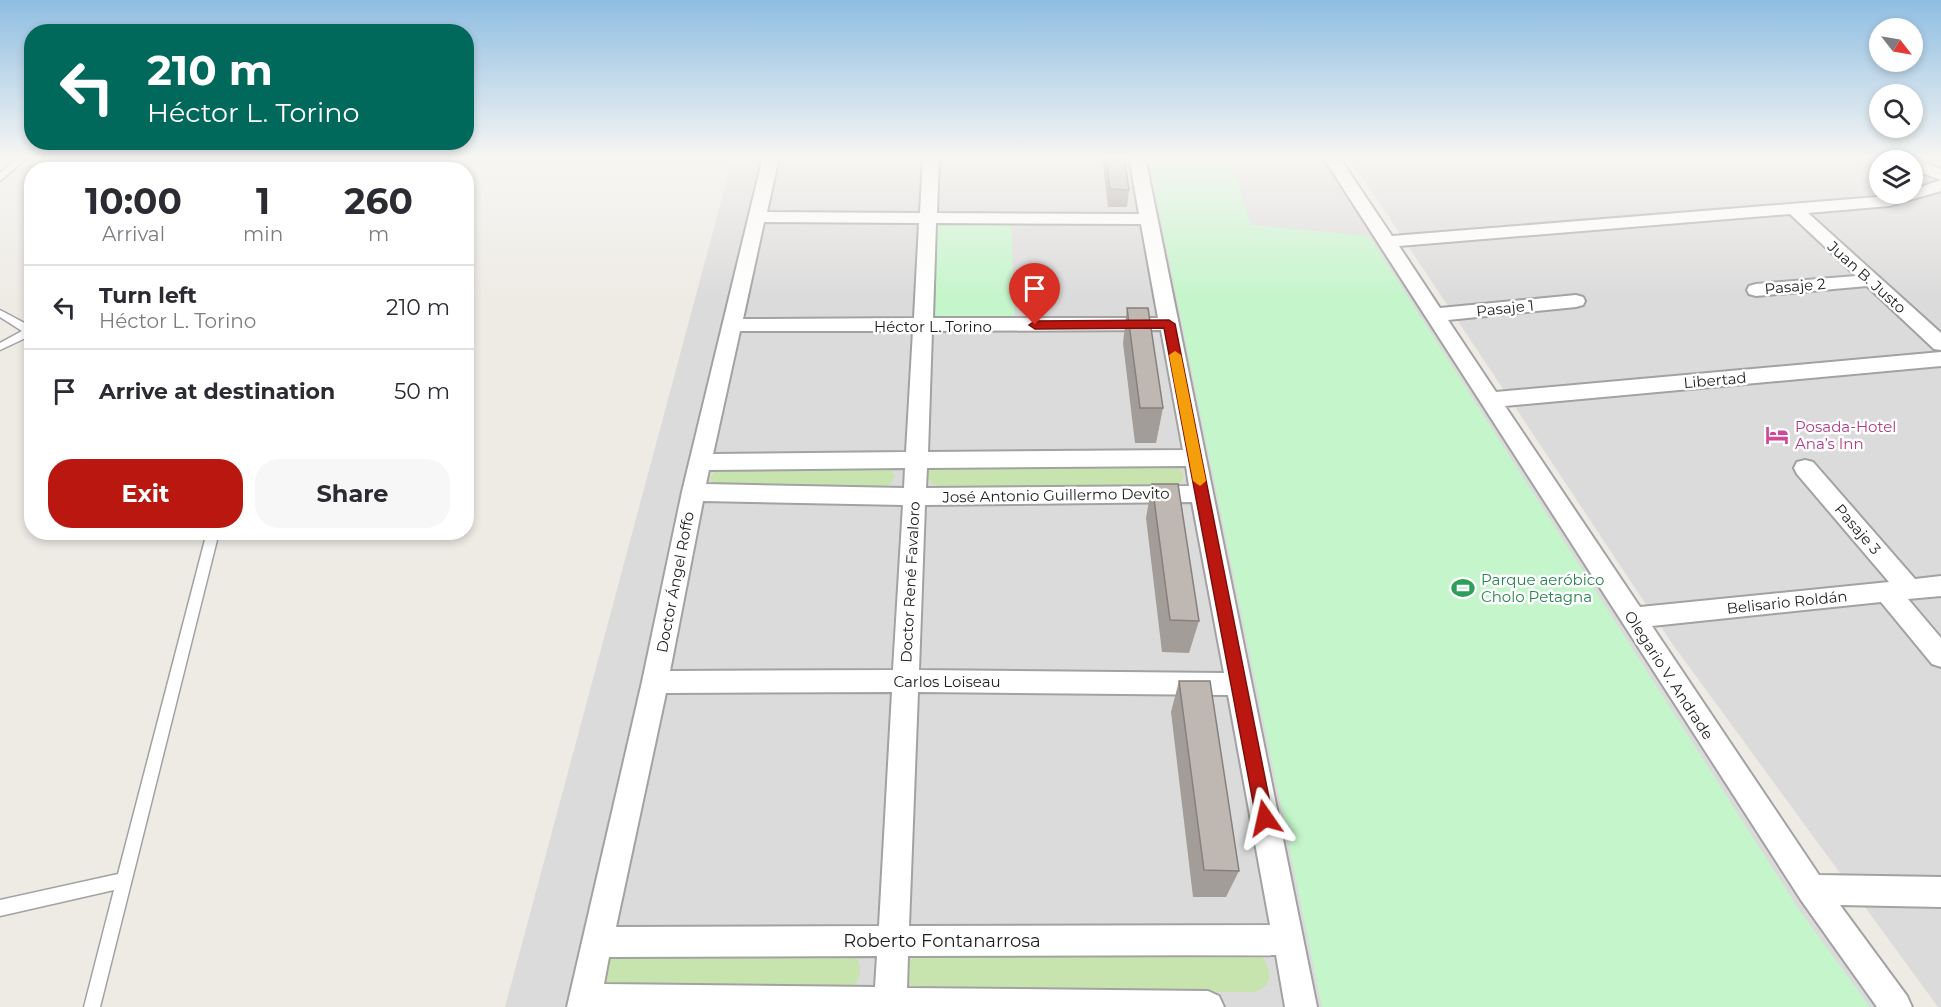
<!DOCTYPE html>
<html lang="en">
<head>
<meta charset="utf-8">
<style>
	body { margin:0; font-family:Montserrat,sans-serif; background:#f7f7f7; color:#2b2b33; height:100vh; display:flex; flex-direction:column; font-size:22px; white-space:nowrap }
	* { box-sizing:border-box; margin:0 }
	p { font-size:20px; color:#7c7c81 }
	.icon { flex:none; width:33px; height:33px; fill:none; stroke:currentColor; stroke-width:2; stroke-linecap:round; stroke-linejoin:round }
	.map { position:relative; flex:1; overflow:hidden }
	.sheet { position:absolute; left:24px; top:162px; width:450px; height:378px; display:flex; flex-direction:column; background:#fff; border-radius:24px; box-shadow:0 3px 9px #0003 }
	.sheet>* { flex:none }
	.hud { position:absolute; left:24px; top:24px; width:450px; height:126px; border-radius:24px; box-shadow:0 3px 9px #0003; background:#00695c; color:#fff; overflow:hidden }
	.needle { width:39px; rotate:121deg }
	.controls { position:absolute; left:1869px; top:18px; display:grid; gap:12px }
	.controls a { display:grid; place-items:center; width:54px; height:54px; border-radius:50%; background:#fff; box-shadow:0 3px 9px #0003; font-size:30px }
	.pin { position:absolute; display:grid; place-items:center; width:51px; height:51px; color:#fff; margin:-62px -26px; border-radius:50% 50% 50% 0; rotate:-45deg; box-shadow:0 0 6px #0007 }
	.pin .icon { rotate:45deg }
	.me { position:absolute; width:66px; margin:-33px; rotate:349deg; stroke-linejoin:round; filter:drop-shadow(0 0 4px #0008) }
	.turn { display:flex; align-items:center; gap:21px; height:126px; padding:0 24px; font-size:27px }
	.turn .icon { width:78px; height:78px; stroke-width:2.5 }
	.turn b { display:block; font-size:42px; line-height:51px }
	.eta { display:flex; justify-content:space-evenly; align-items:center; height:102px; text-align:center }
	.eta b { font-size:36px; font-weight:700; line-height:42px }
	.action { display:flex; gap:12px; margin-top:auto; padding:12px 24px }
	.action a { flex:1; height:69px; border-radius:24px; background:#bb1711; color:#fff; font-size:24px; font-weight:700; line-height:69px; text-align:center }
	.action a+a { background:#f7f7f7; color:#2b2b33 }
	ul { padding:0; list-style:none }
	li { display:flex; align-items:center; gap:18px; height:84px; padding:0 24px; border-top:2px solid #e1e1e2 }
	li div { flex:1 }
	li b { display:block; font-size:22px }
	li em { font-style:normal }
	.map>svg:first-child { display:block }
	.residential { fill:#dcdbdb; fill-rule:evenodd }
	.grass { fill:#c7e4af }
	.park { fill:#c5f5cb }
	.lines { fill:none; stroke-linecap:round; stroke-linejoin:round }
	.lane-casing { stroke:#a2a2a2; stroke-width:3 }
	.street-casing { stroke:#a2a2a2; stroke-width:4 }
	.lane { fill:#fff; fill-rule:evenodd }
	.street { fill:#fff; fill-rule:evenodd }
	.wall { fill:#a39d99 }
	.building { fill:#beb7b2; stroke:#85807d; stroke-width:1.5 }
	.route { fill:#bb1711; stroke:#7a0f0b; stroke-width:1.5 }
	.slow { fill:#f59e0b }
	.labels { text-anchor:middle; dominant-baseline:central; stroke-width:5; stroke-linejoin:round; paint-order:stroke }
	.street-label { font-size:15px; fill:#1e1e1e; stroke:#fff }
	.hotel-label { font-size:15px; fill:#b23c85; stroke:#fff; text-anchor:start }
	.leisure-label { font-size:15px; fill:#27864d; stroke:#fff; text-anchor:start }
	.near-street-label { font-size:18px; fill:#1e1e1e; stroke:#fff }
</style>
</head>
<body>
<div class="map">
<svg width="1941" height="1007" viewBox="0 0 1941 1007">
	<rect width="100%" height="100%" fill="#eeebe5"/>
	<path class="residential" d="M733,157H1331L1895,1007H505Z
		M1349,157H1941V1007H1938L1671,642ZM1880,160H1912V194H1880Z"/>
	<path class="grass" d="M1172,465L1181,470L1184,477L1181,483L1174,487H940L932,484L928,478L929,471L937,466Z
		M717,468H890L895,477L891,484L883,487H721L713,484L710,478Z
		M1258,953C1268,963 1272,972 1267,985L1256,992L924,994C905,988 902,970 914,956Z
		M609,954H854C864,967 861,981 849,991L602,986Z"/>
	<path class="park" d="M1148,157H1230L1251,225L1369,236L1800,911L1870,1007H1322Z
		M937,221L1011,222L1015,319H933Z"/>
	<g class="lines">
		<g class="lane-casing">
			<path id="lane" d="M19,157H28L0,181V173Z
				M0,310L32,327V335L0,350V343L22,331L0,317Z
				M207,532H219L100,1007H84L114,890L0,916V900L118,874Z"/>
		</g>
		<g class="street-casing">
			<path id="street" d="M763,157H779L767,212L920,213L923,157H939L937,213L1139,214L1129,157H1145L1317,1007H1285L1276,955L908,956L907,988L1208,991L1219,996L1224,1007H567L642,682L682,492ZM764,222L919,223L914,318L743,319ZM936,223L1141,224L1158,318H933ZM1161,330L1183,450L928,452L932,331ZM740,331H913L906,452L713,454ZM1186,466L1189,486L926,488L927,468ZM905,468L904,488L706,484L709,470ZM703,501L903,505L893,670L670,671ZM1192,502L1224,673L919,670L925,505ZM892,692L879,926L616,927L666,693ZM918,692L1228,695L1270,925L909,926ZM877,956L875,987L604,984L609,957Z
				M1323,157H1339L1392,236L1889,196L1912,194V190L1941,180V191L1889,206L1808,213L1941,333V350L1934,349L1867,286L1756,296L1749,294L1747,290L1749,286L1756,284L1856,276L1790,214L1399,246L1440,308L1576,295L1583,297L1585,301L1583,305L1576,307L1448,320L1496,392L1941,352V366L1505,406L1640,607L1889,582L1797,474L1794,468L1797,462L1805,460L1813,462L1915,579L1941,576V596L1908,599L1941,638V667L1932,664L1881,602L1652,626L1819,875L1941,877V907L1840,905L1907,996L1912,1007H1877L1801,900Z
				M1912,158L1941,169V180L1912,169V160H1906Z"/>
		</g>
		<use href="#lane" class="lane"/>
		<use href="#street" class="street"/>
	</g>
	<path class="wall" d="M1102,157H1124L1129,190L1127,207H1108Z
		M1127,308L1163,408L1156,443H1135L1123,343Z
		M1152,484L1199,621L1189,653L1162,652L1146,518Z
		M1179,681L1239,871L1226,897H1193L1171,712Z"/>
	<path class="building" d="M1106,157H1124L1129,190L1110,189Z
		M1127,308H1148L1163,408H1140Z
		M1152,484H1178L1199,621L1170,620Z
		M1179,681H1210L1239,871L1204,870Z"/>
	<linearGradient id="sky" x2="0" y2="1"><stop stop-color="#8fbee2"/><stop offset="0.53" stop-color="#f7f6f3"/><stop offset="1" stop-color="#f7f6f3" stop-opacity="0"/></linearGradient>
	<rect width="1941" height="298" fill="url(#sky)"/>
	<path class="route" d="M1169,320L1175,324L1273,818L1271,824L1265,826L1259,824L1256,818L1164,328L1035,329L1029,325L1035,321Z"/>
	<path class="slow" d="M1175,351L1181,355L1206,481L1200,486L1193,481L1169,355Z"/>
	<defs>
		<g id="hotel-bare" transform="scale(1.8)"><path d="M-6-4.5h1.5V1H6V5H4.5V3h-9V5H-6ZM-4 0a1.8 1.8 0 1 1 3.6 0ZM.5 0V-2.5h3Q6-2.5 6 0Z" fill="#d1479c" stroke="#fff" stroke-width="2.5" paint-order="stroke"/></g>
		<g id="stadium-bare" transform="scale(1.8)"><path d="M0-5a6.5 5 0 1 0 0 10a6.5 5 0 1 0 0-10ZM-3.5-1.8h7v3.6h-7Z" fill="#2e9e5b" stroke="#fff" stroke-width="2.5" paint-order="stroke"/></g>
	</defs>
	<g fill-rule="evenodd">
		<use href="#hotel-bare" x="1777" y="435"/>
		<use href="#stadium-bare" x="1463" y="588"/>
	</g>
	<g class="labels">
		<g class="street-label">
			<text transform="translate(1867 277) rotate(42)">Juan B. Justo</text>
			<text transform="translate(1795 286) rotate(-5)">Pasaje 2</text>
			<text transform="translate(1505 308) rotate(-6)">Pasaje 1</text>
			<text x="933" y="326">Héctor L. Torino</text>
			<text transform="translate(1715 380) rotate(-5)">Libertad</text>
			<text transform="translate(1056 495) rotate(-1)">José Antonio Guillermo Devito</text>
			<text transform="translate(1858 529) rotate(49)">Pasaje 3</text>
			<text transform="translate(675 582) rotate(-79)">Doctor Ángel Roffo</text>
			<text transform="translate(910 582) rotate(-87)">Doctor René Favaloro</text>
			<text transform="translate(1787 602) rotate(-6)">Belisario Roldán</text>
			<text transform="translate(1669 675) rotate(57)">Olegario V. Andrade</text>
			<text x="947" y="681">Carlos Loiseau</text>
		</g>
		<g class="hotel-label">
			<text x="1795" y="426">Posada-Hotel<tspan x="1795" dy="17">Ana’s Inn</tspan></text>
		</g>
		<g class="leisure-label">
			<text x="1481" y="579">Parque aeróbico<tspan x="1481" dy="17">Cholo Petagna</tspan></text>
		</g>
		<g class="near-street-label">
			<text x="942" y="941">Roberto Fontanarrosa</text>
		</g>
	</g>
</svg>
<div class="controls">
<a><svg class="needle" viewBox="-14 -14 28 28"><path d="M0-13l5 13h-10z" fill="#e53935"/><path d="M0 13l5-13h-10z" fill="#7c7c81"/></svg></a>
<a><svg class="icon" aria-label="search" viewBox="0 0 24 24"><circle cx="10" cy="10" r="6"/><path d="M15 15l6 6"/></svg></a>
<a><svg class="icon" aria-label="layers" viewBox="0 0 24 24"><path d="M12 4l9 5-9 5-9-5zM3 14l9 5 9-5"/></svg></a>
</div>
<div class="pin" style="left:1035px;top:325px;background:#d93025"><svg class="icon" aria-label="arrive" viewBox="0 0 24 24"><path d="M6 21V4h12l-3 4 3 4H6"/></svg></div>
<svg class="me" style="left:1265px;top:818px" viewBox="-20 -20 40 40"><path d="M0-17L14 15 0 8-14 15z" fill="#bb1711" stroke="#fff" stroke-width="4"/></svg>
<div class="hud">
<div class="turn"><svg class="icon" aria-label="left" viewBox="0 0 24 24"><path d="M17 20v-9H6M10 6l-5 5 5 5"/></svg><div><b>210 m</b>Héctor L. Torino</div></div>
</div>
<section class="sheet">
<div class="eta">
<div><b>10:00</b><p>Arrival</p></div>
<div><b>1</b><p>min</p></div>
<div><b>260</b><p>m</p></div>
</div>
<ul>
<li><svg class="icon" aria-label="left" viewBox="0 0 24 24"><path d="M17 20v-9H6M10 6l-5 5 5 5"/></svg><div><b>Turn left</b><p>Héctor L. Torino</p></div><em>210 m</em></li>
<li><svg class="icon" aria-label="arrive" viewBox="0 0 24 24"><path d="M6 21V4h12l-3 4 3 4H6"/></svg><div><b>Arrive at destination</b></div><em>50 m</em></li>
</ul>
<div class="action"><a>Exit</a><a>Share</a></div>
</section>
</div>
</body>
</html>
